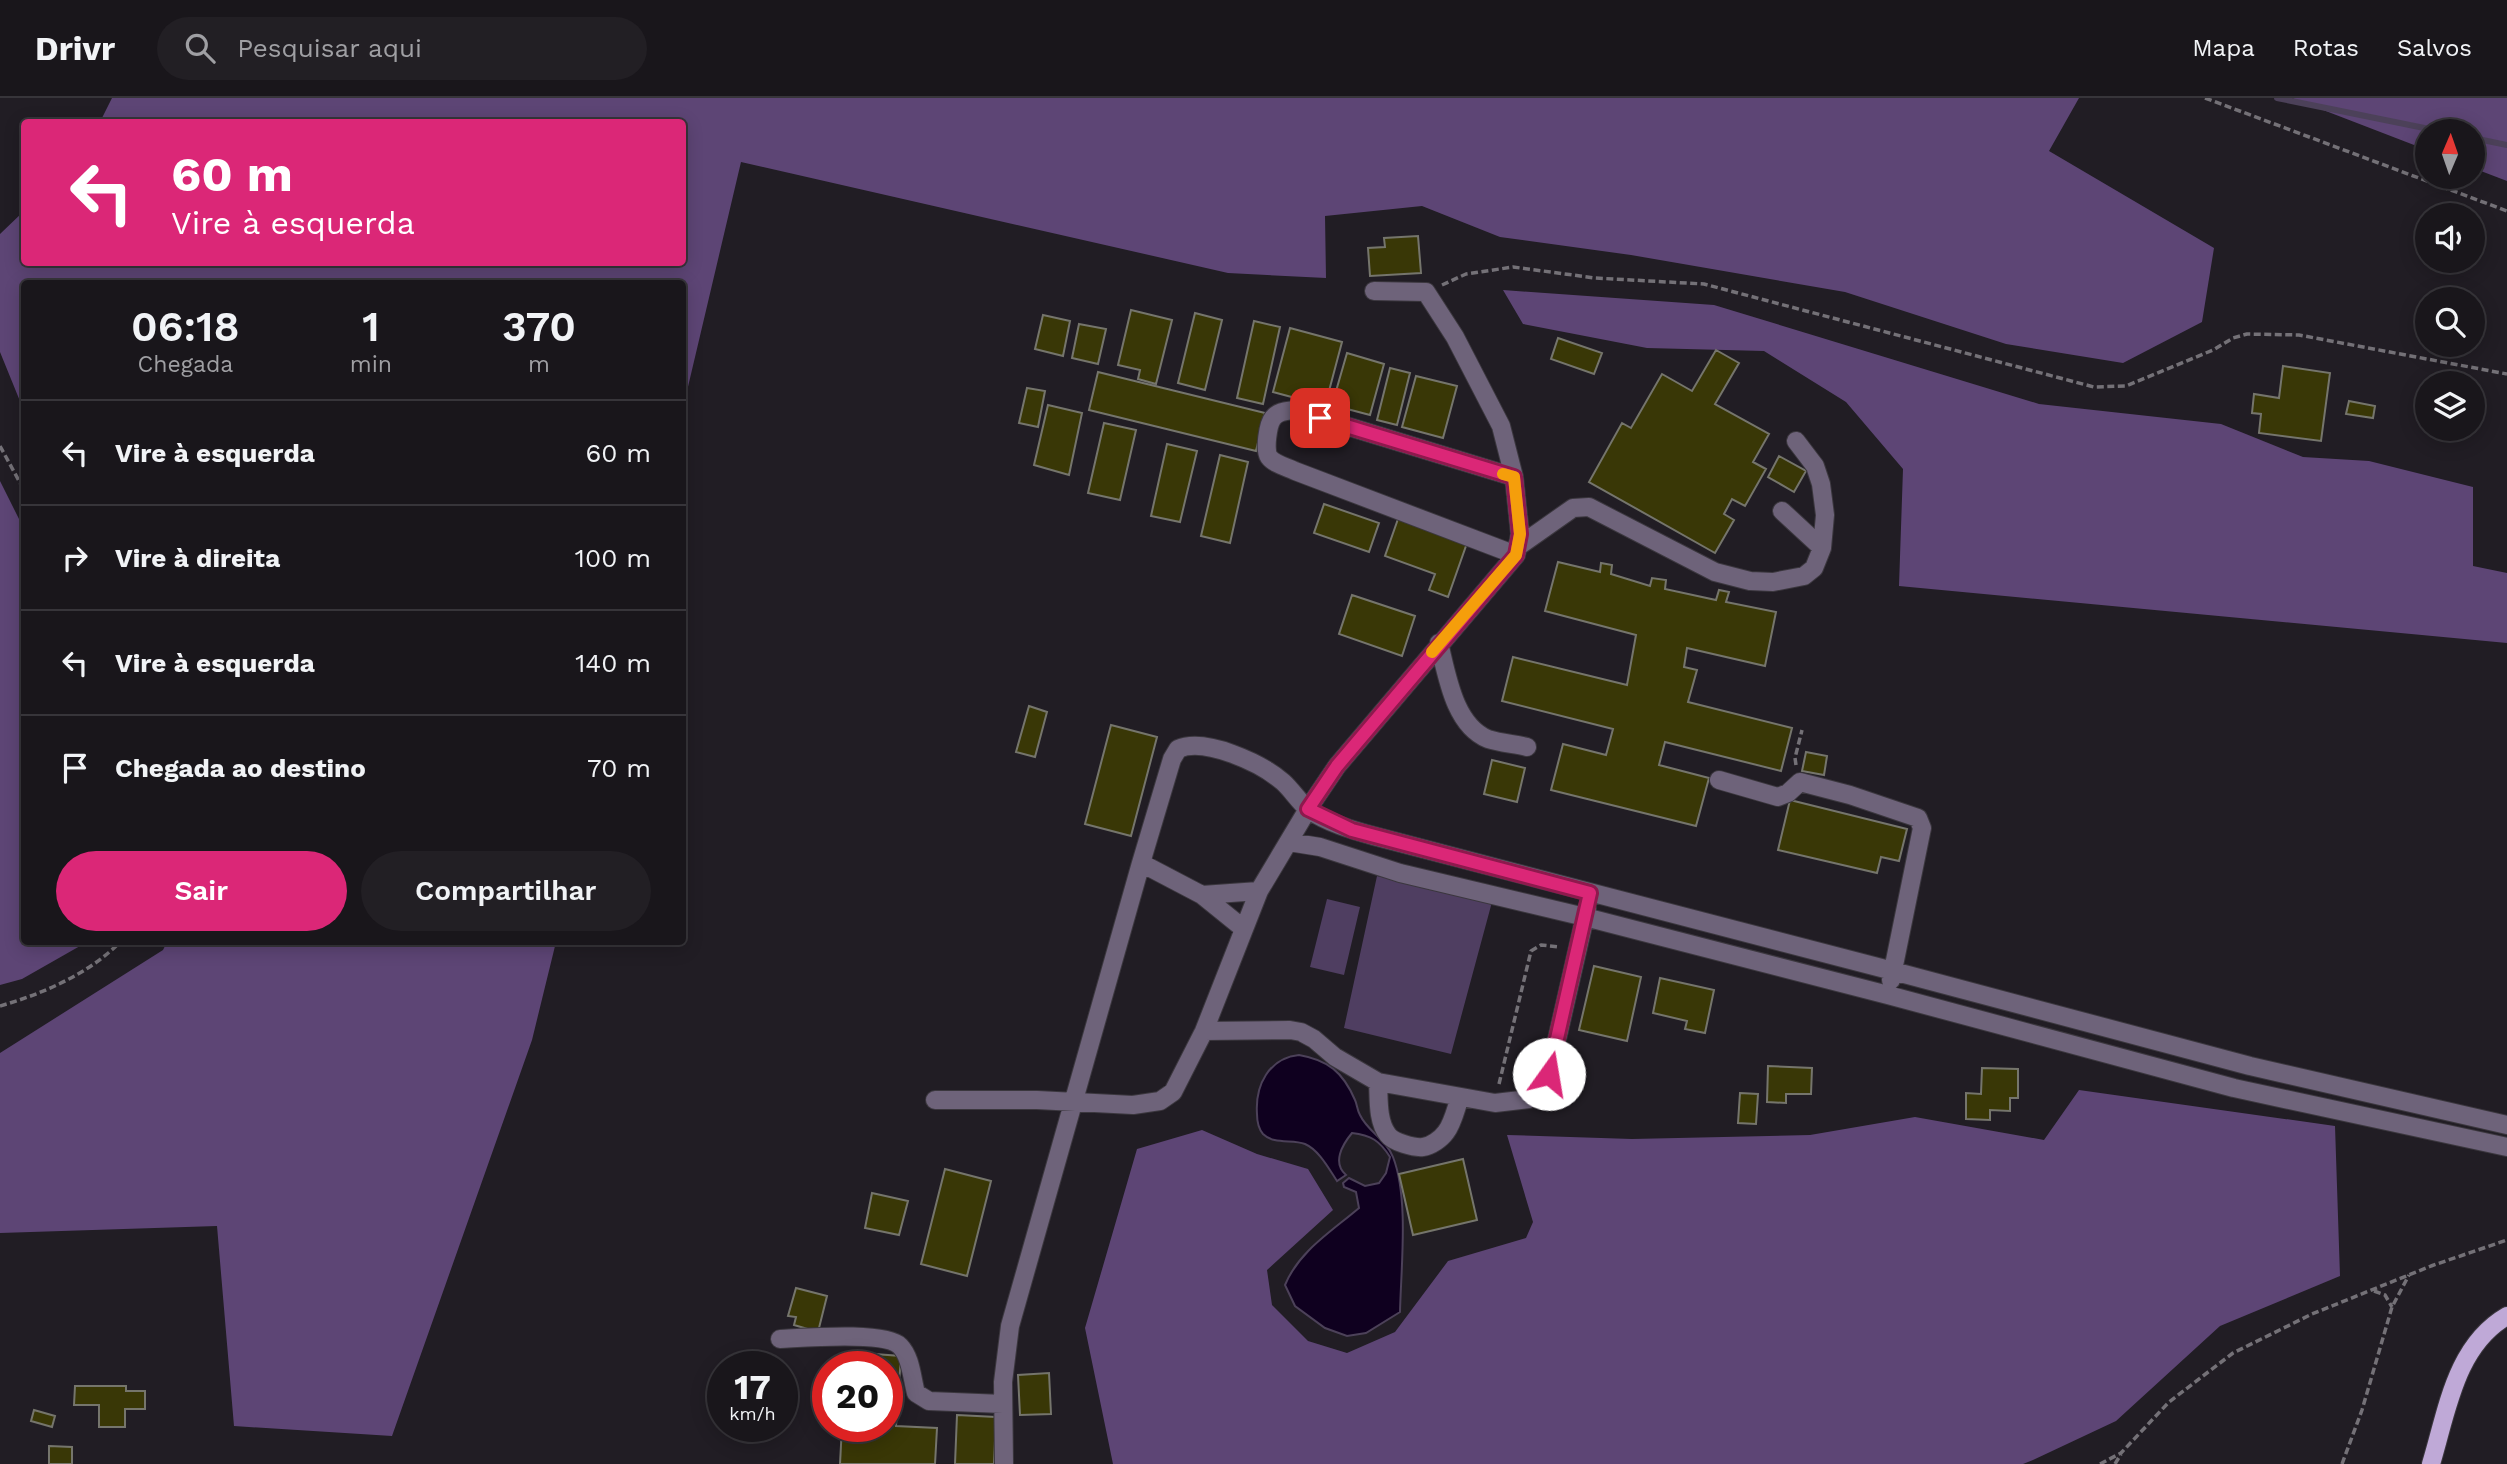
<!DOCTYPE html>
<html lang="pt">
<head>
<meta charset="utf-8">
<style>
	body { margin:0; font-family:"Work Sans",sans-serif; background:#221f24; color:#f1f3f6; height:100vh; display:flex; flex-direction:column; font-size:26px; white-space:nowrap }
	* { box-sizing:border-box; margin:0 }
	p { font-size:23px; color:#9f9fa3 }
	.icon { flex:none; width:38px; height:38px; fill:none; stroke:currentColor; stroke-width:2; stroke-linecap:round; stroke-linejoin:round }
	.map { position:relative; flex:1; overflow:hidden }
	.panel { position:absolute; left:21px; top:182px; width:665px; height:665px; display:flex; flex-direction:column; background:#19161b; border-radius:7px; box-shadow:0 4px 18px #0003,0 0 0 2px #37353a }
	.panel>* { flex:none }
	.hud { position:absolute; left:21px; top:21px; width:665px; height:147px; border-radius:7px; box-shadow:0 4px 18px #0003,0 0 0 2px #37353a; background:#db2777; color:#fff; overflow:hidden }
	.needle { width:46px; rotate:2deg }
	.tools { position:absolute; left:2415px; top:21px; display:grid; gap:14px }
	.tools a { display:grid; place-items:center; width:70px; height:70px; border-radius:50%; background:#19161b; box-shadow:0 4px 18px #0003,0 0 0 2px #37353a; font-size:35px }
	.speed { position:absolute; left:707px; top:1253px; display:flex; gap:14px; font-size:35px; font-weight:700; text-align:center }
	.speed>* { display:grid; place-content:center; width:91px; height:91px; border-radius:50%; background:#19161b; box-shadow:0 4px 18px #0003,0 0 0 2px #37353a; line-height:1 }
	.speed small { font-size:18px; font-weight:400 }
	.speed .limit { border:10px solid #d22; background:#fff; color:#111 }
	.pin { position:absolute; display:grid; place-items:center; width:60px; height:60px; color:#fff; margin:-30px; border-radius:14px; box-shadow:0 4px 10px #0006 }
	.me { position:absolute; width:77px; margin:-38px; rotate:13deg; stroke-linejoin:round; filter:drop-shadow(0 0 5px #0008) }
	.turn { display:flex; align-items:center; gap:24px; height:147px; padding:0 35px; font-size:32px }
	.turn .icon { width:91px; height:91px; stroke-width:2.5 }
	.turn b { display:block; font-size:49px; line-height:60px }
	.eta { display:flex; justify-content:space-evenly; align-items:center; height:119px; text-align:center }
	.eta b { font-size:42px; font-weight:600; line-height:49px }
	.button { display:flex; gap:14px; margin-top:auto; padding:14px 35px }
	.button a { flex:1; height:80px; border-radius:42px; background:#db2777; color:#fff; font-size:28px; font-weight:600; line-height:80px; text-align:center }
	.button a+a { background:#221f24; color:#f1f3f6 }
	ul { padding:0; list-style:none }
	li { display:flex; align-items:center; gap:21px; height:105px; padding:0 35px; border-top:2px solid #37353a }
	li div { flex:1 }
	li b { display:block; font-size:26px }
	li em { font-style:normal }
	header { display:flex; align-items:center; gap:42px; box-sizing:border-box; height:98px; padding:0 35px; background:#19161b; border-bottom:2px solid #37353a }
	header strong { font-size:33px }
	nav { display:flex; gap:38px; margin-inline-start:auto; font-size:24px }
	.search { width:490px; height:63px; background:#221f24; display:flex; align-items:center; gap:18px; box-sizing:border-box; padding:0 24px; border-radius:38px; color:#9f9fa3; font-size:26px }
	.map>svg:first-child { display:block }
	.green { fill:#4f3e61 }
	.forest { fill:#5d4575 }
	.water { fill:#0f001f; stroke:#4c4159; stroke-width:2 }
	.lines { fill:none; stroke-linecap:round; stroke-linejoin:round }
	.stream { stroke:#4c4159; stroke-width:6 }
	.building { fill:#393706; stroke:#75756c; stroke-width:2 }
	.minor-casing { stroke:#3b373e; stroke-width:20 }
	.major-casing { stroke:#3b373e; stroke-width:20 }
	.path { stroke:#747177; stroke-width:3.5; stroke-dasharray:7 3.5; stroke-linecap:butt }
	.minor { stroke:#6e637a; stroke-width:18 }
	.major { stroke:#bfa9d7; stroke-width:18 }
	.route-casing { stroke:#8e194d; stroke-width:18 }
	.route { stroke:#db2777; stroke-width:12 }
	.slow { stroke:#f59e0b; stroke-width:12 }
</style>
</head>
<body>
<header>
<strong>Drivr</strong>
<div class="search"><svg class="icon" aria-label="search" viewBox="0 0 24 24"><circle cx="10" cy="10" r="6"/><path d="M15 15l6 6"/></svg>Pesquisar aqui</div>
<nav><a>Mapa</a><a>Rotas</a><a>Salvos</a></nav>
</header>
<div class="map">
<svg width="2507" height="1366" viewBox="0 0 2507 1366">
	<rect width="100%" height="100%" fill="#211d24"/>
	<path class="green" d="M1377,778L1492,804L1451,956L1344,930Z
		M1327,801L1360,809L1344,877L1310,869Z"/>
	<path class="forest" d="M112,0H2079L2049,53L2214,150L2202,224L2123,265L2006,246L1845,194L1631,157L1500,139L1422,108L1325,118L1326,180L1228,175L741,64L683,310L682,186H24V313L0,254V136L24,113V164H682V24H100Z
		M2292,0H2507V83L2473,70V33H2427V52Z
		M1503,192L1714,207L2039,306L2221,326L2303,359L2369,363L2473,389V468L2507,475V545L1899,488L1903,371L1846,304L1764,253L1647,250L1523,226Z
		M0,383L24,431V844H87L22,881L0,887Z
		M167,844H556L532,942L392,1338L234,1328L217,1128L0,1135V955L163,852Z
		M2079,992L2335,1028L2340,1178L2220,1228L2116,1323L2033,1362L2023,1366H1113L1085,1230L1137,1051L1202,1032L1257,1056L1308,1071L1333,1112L1267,1172L1272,1207L1308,1243L1347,1255L1395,1234L1448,1163L1526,1140L1533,1124L1507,1037L1632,1041L1810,1037L1915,1019L2044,1042Z"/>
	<path class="water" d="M1299,957C1328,962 1343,974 1355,1002C1357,1006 1357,1012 1360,1017C1368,1034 1386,1041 1393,1059C1409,1100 1401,1169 1400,1214L1366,1235L1347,1238L1325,1230L1295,1208L1285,1187C1299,1153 1332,1133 1359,1110L1356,1094L1344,1089L1343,1085L1349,1080L1365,1088L1379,1085L1386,1075L1390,1059C1380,1043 1371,1037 1352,1035C1342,1047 1332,1065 1346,1077L1337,1083C1329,1071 1319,1052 1305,1046C1292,1041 1274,1047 1263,1036C1258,1030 1257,1023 1257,1016C1255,987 1269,960 1299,957Z"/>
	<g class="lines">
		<path class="stream" d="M2277,0L2439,33
			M2473,40L2507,47"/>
	</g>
	<path class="building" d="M1418,138L1421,175L1370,178L1368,150L1385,149L1384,140Z
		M1131,212L1172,222L1156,286L1138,281L1140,272L1118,267Z
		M1195,215L1222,222L1205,292L1178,285Z
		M1043,217L1070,223L1063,258L1035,251Z
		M1254,223L1280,229L1263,306L1237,300Z
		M1079,226L1106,231L1098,266L1072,260Z
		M1290,230L1342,244L1325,308L1273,294Z
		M1558,240L1602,255L1594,276L1551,261Z
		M1716,252L1739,265L1715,306L1769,336L1753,364L1766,371L1745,408L1732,401L1724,416L1734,422L1715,455L1589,384L1622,325L1631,330L1662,276L1692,293Z
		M1347,255L1384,266L1370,317L1332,307Z
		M2283,268L2330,275L2321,343L2259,335L2261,316L2252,315L2254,296L2279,300Z
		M1390,270L1410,275L1397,327L1377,322Z
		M1098,274L1265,315L1256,353L1089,312Z
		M1416,278L1457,288L1443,340L1402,329Z
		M1027,290L1045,293L1038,329L1019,325Z
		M2349,303L2375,308L2373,320L2346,316Z
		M1048,307L1082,315L1069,377L1034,367Z
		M1104,325L1136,332L1120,402L1088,395Z
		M1167,346L1197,353L1180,424L1151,418Z
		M1220,357L1248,364L1230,445L1201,438Z
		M1779,358L1806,373L1794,394L1768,379Z
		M1324,406L1379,425L1369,454L1314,435Z
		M1398,421L1467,445L1448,499L1429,492L1435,476L1385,458Z
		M1558,464L1600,474L1601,465L1612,467L1611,476L1650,488L1652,480L1666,482L1665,491L1716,502L1719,492L1729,494L1726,504L1776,514L1765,568L1687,550L1684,569L1697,572L1688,604L1792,630L1781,673L1665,644L1659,667L1709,680L1696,728L1551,692L1563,646L1606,657L1613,631L1502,603L1513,559L1627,587L1636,537L1545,513Z
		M1352,497L1415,518L1402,558L1339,536Z
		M1029,608L1047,614L1035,659L1016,654Z
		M1111,627L1157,639L1131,738L1085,726Z
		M1806,654L1827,658L1824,677L1802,673Z
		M1492,662L1525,670L1517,704L1484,696Z
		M1790,702L1907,731L1899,763L1881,759L1877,775L1778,752Z
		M1594,868L1641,879L1627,943L1579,932Z
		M1660,880L1714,892L1705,935L1685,931L1687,923L1653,915Z
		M1768,968L1812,970L1811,996H1786V1005L1767,1004Z
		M1982,970L2018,971V1000H2010V1013L1990,1012V1022L1966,1021V995L1981,996Z
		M1740,995L1758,996L1756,1026L1738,1025Z
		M1463,1061L1477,1122L1413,1137L1399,1076Z
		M945,1071L991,1083L967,1178L921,1166Z
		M872,1095L908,1103L899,1137L865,1130Z
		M796,1190L827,1198L818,1234L794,1227L796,1219L788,1218Z
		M847,1254L901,1258L896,1328L937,1330L935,1366H840L842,1328H887V1269H846Z
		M1049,1275L1051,1316L1020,1317L1018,1277Z
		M75,1288H126V1293H145V1311H125V1329H99V1307H74Z
		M34,1312L55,1318L52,1329L31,1323Z
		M957,1317L996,1319L994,1366H955Z
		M49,1348L72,1349V1366H49Z"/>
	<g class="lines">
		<g class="minor-casing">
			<path id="minor" d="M1514,379L1294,312C1287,313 1278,313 1273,320C1268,326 1264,352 1269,359C1274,366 1287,369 1295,373L1516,457
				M1782,413L1822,450
				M1519,448L1573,410L1589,409L1715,474L1750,483L1773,484L1804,478L1814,470L1822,450L1825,417L1821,386L1815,368L1796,343
				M1439,545C1447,577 1454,627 1488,641C1500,645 1515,646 1527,649
				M1719,682L1778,699L1788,695L1800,684L1850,697L1918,720L1922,730L1891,882
				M1289,744L1320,749L1400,775L1585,819L1888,897L2234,990L2507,1049
				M1259,793L1202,797L1141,765L1172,661L1178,651C1205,639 1261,665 1283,684C1292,692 1299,704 1309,712C1328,725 1352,732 1374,738L1893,873L2250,968L2507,1027
				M1202,797L1244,831
				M1204,933L1290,932L1301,934L1314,941L1335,959L1378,984L1495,1005L1529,1001L1539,994L1549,976L1587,810
				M1378,984C1379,1000 1377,1023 1388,1037C1393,1044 1414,1050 1423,1049C1431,1048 1441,1041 1446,1034C1453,1025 1456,1010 1460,999
				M935,1002H1037L1133,1007L1160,1003L1173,994L1204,933L1259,793L1308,711L1337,668L1516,457L1520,436L1514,379L1501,328L1455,239L1426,194L1374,193
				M780,1241C804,1240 885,1233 900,1248C911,1259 912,1281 916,1295L929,1303L1003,1306
				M1004,1366L1003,1284L1010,1228L1141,765"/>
		</g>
		<g class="major-casing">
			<path id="major" d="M2431,1366C2447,1314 2455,1248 2507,1218"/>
		</g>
		<path class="path" d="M2205,0L2507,113
			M1442,187L1466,176L1513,169L1595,180L1704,186L2094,289L2126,288L2213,252L2233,240L2247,236L2299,237L2507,276
			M0,348L24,392
			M1796,667L1795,660L1802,632
			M0,908C42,896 89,876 120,844
			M1499,986L1531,853L1541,847L1560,849
			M2374,1193L2385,1197L2392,1209
			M2100,1366L2121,1355L2169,1304L2233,1255L2312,1216L2431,1168L2507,1142
			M2115,1366L2121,1356
			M2342,1366L2362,1312L2392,1209L2409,1177"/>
		<use href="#minor" class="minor"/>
		<use href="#major" class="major"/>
	</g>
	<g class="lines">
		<g class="route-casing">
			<path id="route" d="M1320,320L1514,379L1520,436L1516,457L1337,668L1308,711L1352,732L1590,795L1549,976"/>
		</g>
		<use href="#route" class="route"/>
		<path class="slow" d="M1432,554L1516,457L1520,436L1514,379L1503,376"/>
	</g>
</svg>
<div class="tools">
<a><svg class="needle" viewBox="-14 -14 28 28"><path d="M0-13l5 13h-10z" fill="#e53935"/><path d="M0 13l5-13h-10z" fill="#9f9fa3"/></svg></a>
<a><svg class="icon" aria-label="sound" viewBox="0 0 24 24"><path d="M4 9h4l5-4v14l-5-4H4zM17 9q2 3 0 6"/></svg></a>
<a><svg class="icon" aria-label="search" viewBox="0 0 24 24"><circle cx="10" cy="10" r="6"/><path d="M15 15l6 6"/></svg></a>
<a><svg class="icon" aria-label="layers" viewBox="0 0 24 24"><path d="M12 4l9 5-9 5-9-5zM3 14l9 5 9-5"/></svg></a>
</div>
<div class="speed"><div>17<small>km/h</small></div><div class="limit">20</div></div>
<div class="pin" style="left:1320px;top:320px;background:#d93025"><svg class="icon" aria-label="arrive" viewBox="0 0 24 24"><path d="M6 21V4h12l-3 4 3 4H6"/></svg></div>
<svg class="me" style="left:1549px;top:976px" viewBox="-20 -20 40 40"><circle r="19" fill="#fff"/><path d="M0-13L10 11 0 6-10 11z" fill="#db2777"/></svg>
<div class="hud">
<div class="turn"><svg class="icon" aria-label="left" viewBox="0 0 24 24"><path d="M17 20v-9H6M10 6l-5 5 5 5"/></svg><div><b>60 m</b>Vire à esquerda</div></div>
</div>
<section class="panel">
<div class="eta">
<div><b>06:18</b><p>Chegada</p></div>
<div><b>1</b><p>min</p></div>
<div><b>370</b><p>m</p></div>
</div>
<ul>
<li><svg class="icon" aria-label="left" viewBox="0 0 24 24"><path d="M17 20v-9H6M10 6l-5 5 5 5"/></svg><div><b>Vire à esquerda</b></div><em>60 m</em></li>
<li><svg class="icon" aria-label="right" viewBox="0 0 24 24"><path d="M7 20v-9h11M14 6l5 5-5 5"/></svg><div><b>Vire à direita</b></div><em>100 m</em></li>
<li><svg class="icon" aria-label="left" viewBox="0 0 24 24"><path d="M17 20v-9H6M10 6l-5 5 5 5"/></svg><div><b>Vire à esquerda</b></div><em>140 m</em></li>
<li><svg class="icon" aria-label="arrive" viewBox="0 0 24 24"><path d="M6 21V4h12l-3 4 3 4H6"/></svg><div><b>Chegada ao destino</b></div><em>70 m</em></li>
</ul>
<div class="button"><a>Sair</a><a>Compartilhar</a></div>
</section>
</div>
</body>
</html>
